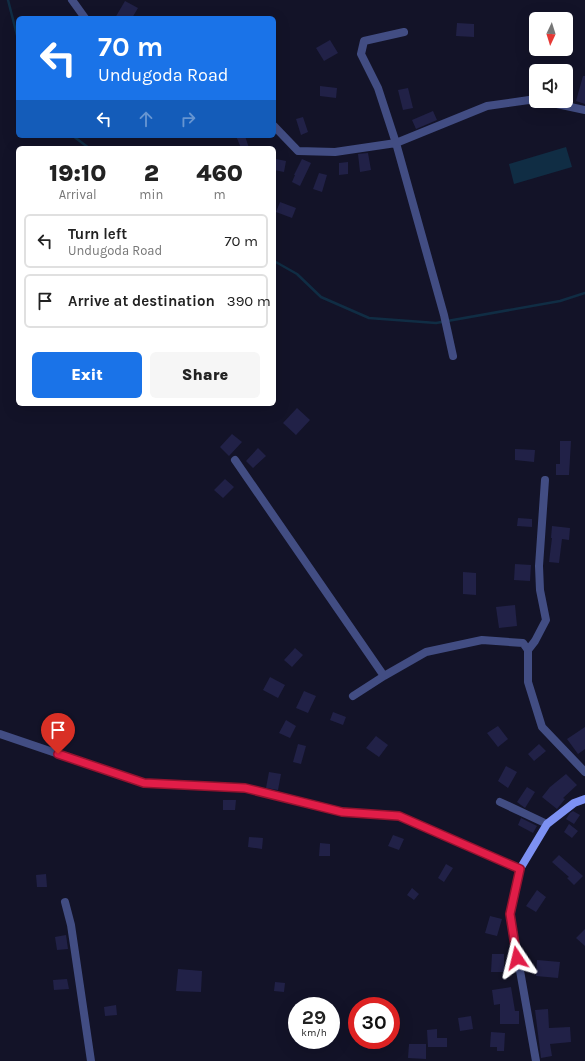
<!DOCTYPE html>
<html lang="en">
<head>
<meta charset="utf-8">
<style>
	body { margin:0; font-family:Karla,sans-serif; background:#f6f6f6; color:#222; height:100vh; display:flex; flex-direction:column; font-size:15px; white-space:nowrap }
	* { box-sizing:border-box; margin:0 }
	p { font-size:13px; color:#767676 }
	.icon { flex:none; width:22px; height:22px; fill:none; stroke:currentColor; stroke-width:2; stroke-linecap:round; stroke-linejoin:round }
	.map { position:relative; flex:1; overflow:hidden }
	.drawer { position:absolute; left:16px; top:146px; width:260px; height:260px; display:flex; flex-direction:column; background:#fff; border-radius:6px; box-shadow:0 4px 16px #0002 }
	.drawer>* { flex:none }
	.banner { position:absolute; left:16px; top:16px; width:260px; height:122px; border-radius:6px; box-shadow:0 4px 16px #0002; background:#1a73e8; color:#fff; overflow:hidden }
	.needle { width:26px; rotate:184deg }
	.buttons { position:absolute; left:529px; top:12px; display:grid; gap:8px }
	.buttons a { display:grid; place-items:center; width:44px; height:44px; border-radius:6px; background:#fff; box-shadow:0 4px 16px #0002; font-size:20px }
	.speed { position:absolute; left:288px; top:997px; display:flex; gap:8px; font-size:20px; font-weight:700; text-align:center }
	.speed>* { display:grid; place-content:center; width:52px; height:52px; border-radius:50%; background:#fff; box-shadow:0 4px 16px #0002; line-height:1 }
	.speed small { font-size:10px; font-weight:400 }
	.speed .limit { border:6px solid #d22; background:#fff; color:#111 }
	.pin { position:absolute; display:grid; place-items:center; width:34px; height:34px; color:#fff; margin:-41px -17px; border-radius:50% 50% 50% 0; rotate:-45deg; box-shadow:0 0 4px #0007 }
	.pin .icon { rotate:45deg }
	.me { position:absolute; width:44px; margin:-22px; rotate:350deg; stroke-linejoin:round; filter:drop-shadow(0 0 3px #0008) }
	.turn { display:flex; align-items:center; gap:14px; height:84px; padding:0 16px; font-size:18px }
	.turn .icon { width:52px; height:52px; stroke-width:2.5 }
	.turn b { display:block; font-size:28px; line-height:34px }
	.lanes { display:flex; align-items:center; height:38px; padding:0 16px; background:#0003; justify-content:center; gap:20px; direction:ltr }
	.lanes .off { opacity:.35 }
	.eta { display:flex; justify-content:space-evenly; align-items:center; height:68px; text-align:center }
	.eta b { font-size:24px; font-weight:800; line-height:28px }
	.primary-button { display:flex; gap:8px; margin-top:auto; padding:8px 16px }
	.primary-button a { flex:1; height:46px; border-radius:6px; background:#1a73e8; color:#fff; font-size:16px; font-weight:800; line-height:46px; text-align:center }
	.primary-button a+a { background:#f6f6f6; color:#222 }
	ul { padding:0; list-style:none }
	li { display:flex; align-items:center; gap:12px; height:54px; margin:0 8px 6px; padding:0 8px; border:2px solid #e0e0e0; border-radius:6px }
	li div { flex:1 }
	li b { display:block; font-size:15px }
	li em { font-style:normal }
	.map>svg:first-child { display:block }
	.water { fill:#102d44 }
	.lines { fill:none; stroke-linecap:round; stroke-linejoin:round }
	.stream { stroke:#102d44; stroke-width:2.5 }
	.building { fill:#212147 }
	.street { stroke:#424d83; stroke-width:8 }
	.secondary { stroke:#7d91f3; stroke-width:8 }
	.route-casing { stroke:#92132f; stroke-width:10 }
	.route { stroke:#e11d48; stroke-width:7 }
</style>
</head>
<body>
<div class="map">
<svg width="585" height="1061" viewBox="0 0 585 1061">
	<rect width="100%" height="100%" fill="#131328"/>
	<path class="water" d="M566,147L572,167L514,184L509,164Z"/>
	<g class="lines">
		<path class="stream" d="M8,0L18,39
			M73,136L89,148
			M274,261L297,274L321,297L369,318L436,323L560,301L585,293"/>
	</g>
	<path class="building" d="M125,1L138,8L132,18H115Z
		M457,23L474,24V37L456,36Z
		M330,40L338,53L324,61L316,48Z
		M583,76H585V104L576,101Z
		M320,86L337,88L336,98L320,96Z
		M408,88L413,108L403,110L398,90Z
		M433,111L437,120L416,129L412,120Z
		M303,117L308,132L301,135L296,119Z
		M236,136H245L249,148H241Z
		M368,153L371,170L360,172L358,154Z
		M276,159L286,161L284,172L274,170Z
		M302,159L311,163L300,186L292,182L295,175H294Z
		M348,162V174L339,175V163Z
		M319,173L327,175L322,192L313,189Z
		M280,202L296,208L292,218L276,212Z
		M297,408L310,420L296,435L283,423Z
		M232,434L242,442L229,456L220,447Z
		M560,441H571L569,475H556V464H560Z
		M258,448L266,456L253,468L246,461Z
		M515,449L535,450L534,462L515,460Z
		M225,479L234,487L223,498L214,490Z
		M518,518L532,519V527L517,526Z
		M552,526L570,528L569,540L562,539L559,563L549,562L552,538H551Z
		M515,564L531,565L530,581L514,580Z
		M463,572L476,573V595L463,594Z
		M515,605L517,626L499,628L496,607Z
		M295,648L303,655L292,667L284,660Z
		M270,677L285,685L278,698L263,690Z
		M304,691L316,696L308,713L296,708Z
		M333,712L346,717L343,725L330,720Z
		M286,720L296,726L290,738L279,733Z
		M498,726L508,739L498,747L487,733Z
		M585,727V749L578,754L567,739Z
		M376,736L388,745L379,757L366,748Z
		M298,744L306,746L301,764L293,762Z
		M539,744L546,751L534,761L528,754Z
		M506,766L517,772L508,788L498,781Z
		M269,772L281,774L278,790L266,788Z
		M566,774L577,785L563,798L565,799L557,809L542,797L550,787Z
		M527,787L535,792L525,808L517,802Z
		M223,800H236L235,810H223Z
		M573,811L580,815L574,824L566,819L570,813Z
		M521,818L537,826L533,833L518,825Z
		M569,824L578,831L572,838L564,832Z
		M393,835L404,839L399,850L388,846Z
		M249,837L263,838L262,849L248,847Z
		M320,843L330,844V856H319Z
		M559,855L583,876L574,885L567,878L569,877L552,862Z
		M446,864L453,868L444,882L438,878Z
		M46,874L47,887H37L36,875Z
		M412,888L419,894L414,900L407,895Z
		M537,890L546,897L536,912L526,906Z
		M490,916L502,919L497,936L485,933Z
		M585,929V946L576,938Z
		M66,935L68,949L57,950L55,937Z
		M492,954H504V972H491Z
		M537,960L560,962L558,978L536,976Z
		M178,969L202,971L201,992L176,991Z
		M67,979L69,989L54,990L53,980Z
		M275,982L285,983L284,992L274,991Z
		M511,987L515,1011H519V1024H500V1004L494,1005L492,990Z
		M116,1005L117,1015L105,1016L104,1007Z
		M548,1009L549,1028L570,1027L571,1042L550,1044L552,1056L541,1058L535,1010Z
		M471,1016L473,1029L460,1031L458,1018Z
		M437,1029V1038H447V1047H428L427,1030Z
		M491,1032L505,1033L504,1051H497V1047H490Z
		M409,1044H426V1059L408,1058Z"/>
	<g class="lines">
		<path class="street" d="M72,0L85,18
			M404,32L364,41L361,54L378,88L396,143L444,315L453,356
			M543,101L585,110
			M274,126L298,151L335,152L396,143L487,106L536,99
			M235,460L384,676
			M528,650L535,641L546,620L540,590L539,566L545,480
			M353,696L384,676L426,652L482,640L523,643L528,650V682L542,727L585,772
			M0,734L144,783L245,788L342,812L399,816L520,869L510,914L536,1061
			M500,802L547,824
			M65,902L71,925L91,1061"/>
		<path class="secondary" d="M520,869L547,824L574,803L585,799"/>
	</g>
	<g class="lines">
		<g class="route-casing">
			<path id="route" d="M58,754L144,783L245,788L342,812L399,816L520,869L510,914L517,958"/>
		</g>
		<use href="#route" class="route"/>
	</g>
</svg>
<div class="buttons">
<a><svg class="needle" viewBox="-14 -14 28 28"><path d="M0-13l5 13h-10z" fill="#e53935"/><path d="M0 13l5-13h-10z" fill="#767676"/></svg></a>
<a><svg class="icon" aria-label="sound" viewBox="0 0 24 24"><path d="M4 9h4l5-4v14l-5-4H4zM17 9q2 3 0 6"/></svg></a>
</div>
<div class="speed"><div>29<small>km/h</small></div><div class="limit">30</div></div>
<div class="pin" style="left:58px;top:754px;background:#d93025"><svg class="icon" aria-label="arrive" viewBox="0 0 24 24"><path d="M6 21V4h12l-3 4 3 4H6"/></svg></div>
<svg class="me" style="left:517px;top:958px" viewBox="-20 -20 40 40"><path d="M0-17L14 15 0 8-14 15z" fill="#e11d48" stroke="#fff" stroke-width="4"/></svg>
<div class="banner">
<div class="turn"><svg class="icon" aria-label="left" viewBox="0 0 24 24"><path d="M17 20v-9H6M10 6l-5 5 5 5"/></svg><div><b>70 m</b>Undugoda Road</div></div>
<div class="lanes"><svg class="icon" aria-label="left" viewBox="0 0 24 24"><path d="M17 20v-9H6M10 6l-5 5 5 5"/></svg><svg class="icon off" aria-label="ahead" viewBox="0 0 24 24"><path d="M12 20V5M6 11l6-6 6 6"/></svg><svg class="icon off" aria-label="right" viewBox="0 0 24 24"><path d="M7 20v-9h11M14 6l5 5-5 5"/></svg></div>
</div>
<section class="drawer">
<div class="eta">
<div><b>19:10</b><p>Arrival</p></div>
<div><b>2</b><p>min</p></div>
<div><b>460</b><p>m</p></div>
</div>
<ul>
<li><svg class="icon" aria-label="left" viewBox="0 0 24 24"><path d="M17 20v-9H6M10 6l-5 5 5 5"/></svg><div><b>Turn left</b><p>Undugoda Road</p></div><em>70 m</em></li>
<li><svg class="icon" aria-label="arrive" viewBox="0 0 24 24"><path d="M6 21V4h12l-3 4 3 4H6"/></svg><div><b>Arrive at destination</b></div><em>390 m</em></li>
</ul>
<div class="primary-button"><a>Exit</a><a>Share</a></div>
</section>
</div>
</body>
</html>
